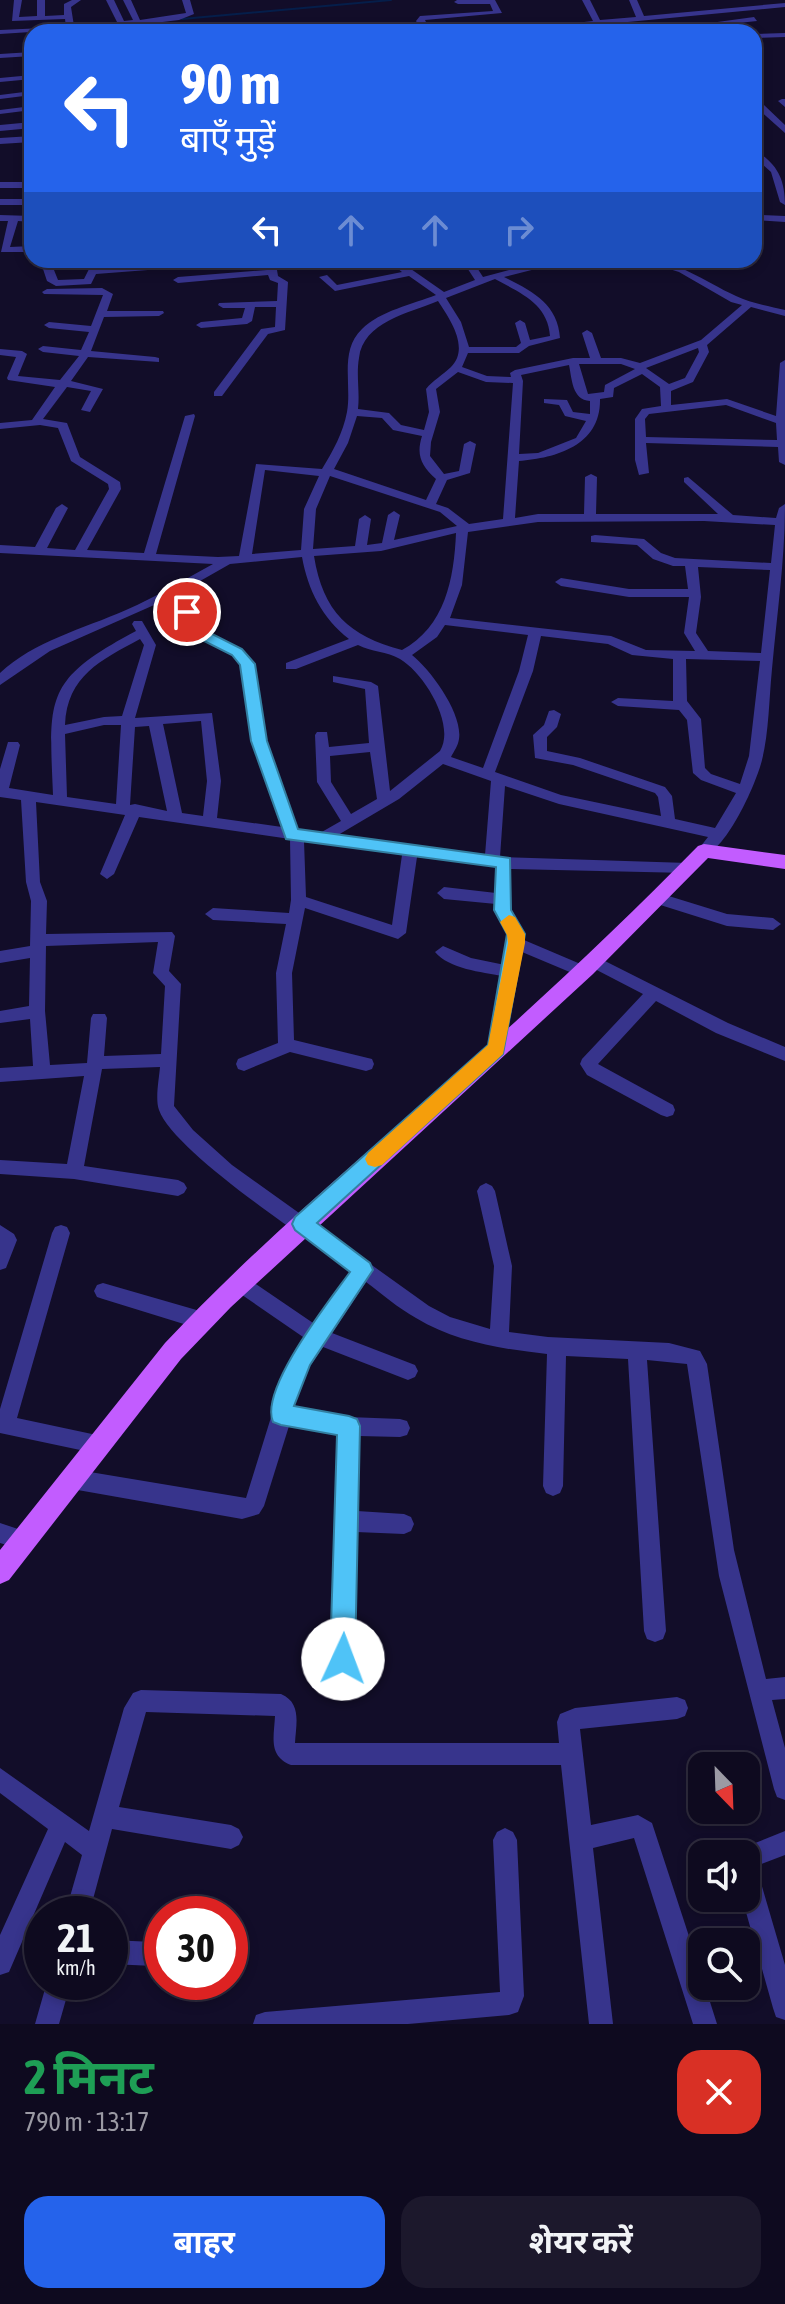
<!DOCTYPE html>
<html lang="hi">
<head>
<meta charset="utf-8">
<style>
	body { margin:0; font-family:"Asap Condensed","Noto Sans Devanagari",sans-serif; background:#1c182c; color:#f1f3f6; height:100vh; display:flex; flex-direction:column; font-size:30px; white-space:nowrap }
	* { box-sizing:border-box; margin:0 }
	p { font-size:26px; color:#9b9aa4 }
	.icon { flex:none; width:44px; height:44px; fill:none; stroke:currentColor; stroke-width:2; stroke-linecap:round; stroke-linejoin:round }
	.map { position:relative; height:2024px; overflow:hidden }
	.details { display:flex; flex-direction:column; background:#0e0a1f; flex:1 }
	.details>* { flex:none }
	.banner { position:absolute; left:24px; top:24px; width:738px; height:244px; border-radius:24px; box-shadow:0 4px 12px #0003,0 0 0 2px #2e2b3d; background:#2563eb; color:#fff; overflow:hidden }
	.needle { width:52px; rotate:157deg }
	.buttons { position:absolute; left:688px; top:1752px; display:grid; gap:16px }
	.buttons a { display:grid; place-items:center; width:72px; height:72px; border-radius:16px; background:#0e0a1f; box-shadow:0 4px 12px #0003,0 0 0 2px #2e2b3d; font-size:40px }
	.speed { position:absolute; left:24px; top:1896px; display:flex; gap:16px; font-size:40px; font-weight:700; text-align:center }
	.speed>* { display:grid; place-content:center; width:104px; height:104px; border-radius:50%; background:#0e0a1f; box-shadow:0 4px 12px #0003,0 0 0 2px #2e2b3d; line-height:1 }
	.speed small { font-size:20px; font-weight:400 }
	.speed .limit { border:12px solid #d22; background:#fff; color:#111 }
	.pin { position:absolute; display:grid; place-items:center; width:68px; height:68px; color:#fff; margin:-34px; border:4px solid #fff; border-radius:50%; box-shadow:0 2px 8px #0007 }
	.me { position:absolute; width:88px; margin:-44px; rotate:2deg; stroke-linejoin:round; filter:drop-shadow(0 0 6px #0008) }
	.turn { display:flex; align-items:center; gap:28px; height:168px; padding:0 24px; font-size:36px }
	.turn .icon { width:104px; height:104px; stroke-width:2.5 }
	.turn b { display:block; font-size:56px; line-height:68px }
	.lanes { display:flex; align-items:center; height:76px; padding:0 24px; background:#0003; justify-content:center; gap:40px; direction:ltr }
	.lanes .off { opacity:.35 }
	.round { display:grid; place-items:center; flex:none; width:84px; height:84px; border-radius:24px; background:#1c182c }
	.overview { display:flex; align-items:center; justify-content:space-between; height:136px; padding:0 24px }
	h1 { font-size:48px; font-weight:700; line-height:60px; color:#1e9e55 }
	.cta { display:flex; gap:16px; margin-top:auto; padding:16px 24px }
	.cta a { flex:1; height:92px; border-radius:24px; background:#2563eb; color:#fff; font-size:32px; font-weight:700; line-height:92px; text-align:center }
	.cta a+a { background:#1c182c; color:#f1f3f6 }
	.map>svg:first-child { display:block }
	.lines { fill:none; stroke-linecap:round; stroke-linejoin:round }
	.stream { stroke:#051e4a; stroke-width:2 }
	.minor { fill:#37348c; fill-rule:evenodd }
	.major { fill:#c25cff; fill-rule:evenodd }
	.route { fill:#4fc3f7; stroke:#337fa1; stroke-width:2 }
	.slow { fill:#f59e0b }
</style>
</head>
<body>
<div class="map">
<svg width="785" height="2024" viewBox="0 0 785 2024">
	<rect width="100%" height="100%" fill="#120d29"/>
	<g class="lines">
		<path class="stream" d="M182,19L391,0"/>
		<path class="minor" d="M14,0H22L19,17L37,16V0H45V16L64,15V4L72,0H81L71,7L74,26L117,22L106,0H114L124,21L133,20L123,0H131L140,20L186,13L182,0H190L194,14L179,20L138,25L0,34V30L66,27L65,19L12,21Z
			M457,0H495L502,13L425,20L431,32H423L416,21L420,16L493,11L490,4H458L454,2Z
			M582,0H590L600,20L636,17L629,0H637L644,16L785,3V7L523,32H495L593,21Z
			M754,17L757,21L692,28L688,26Z
			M184,27H187L190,32H182L180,29Z
			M785,33V37L754,38V34Z
			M32,52V56L0,58V54Z
			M32,75V79L0,82V78Z
			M32,91V95L0,99V95Z
			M782,99H785V107L778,101Z
			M758,105H764L785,125V133L758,109Z
			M32,106V110L0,114V110Z
			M32,122V128L0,131V125Z
			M32,136V142L0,144V138Z
			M754,150C777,163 785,179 785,205L780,202L771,172L754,157Z
			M0,182H32V188H0Z
			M0,199H32V205H0Z
			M754,208L761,215L785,216V222L755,220Z
			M0,215L32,216V222L18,221L10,247L32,246V252H1L8,221H0Z
			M40,260H50L58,280L84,279L89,269L92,268L182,260L174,268L96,274L91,284L56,286L47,281Z
			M265,260H275L276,265L354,260L349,263L277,270L278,276L288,282L285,330L268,334L222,396H214V392L261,329L275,327L276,307H255L252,321L247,324L201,328L196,325L201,322L242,318L245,308H223L218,305L219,303L277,301L278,283L270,280L268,275L178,283L173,280L178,277L267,270Z
			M387,260H398L444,292L475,280L462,260H472L483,277L547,260H571L504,277C532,291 558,304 560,338L529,346L519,353H468L462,367L487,376L511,377L510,373L515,370L573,358H590L582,333L587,330L592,333L601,358H621L640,363L701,340L742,305L731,302L679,272L641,260C679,260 703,281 736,296C750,303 769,306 785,310V316L751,307L707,345L709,352L693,382L671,391V405L727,399L776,416L780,363L785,360V465L779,462L778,447L646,443L649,473L639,475L635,460V419L642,409L661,406L660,387L642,374L614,388L613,397L600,399C601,445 557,458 519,461L515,518L538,514H584L585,477L591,474L597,477L596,514H718L684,482V478L688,477L733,515L776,518L779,508L785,504C785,560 777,614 772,669C769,699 769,732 762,760C756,784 728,847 704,856L697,851L708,837L559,804L505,786L500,857L688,863L695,868L688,873L511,869V910L524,940L590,968L592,972L584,978L522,952L505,1048L503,1053H491L489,1048L502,976C482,972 449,969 435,952L443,946L471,958L505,965L509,939L495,910L496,904L444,899L437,893L444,887L496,893L497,867L417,857L406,933L398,939L305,908L292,973L294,1040L372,1059L374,1064L372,1069L366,1071L290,1052L244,1071L238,1069L236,1064L238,1059L278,1043L276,973L286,924L213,920L205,914L213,908L289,913L291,900L290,839L139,817L114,874L107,879L100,874L125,815L36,802L40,882L47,901L46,934L172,932L175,936L169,971L181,984L174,1106L193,1130L232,1165L429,1306L450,1317L490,1329L494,1266L477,1191L480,1186L486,1183L492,1186L495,1191L512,1266L509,1332L548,1337L669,1343L700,1351L707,1364L734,1550L766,1679L785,1677V1699L772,1700L785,1748V1800L777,1797L774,1789L719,1576L687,1364L647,1360L666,1631L663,1639L655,1642L647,1639L644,1631L628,1359L566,1356L563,1486L560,1493L553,1496L546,1493L543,1486L547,1354C502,1349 456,1342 416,1318C398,1308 382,1294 366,1282L332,1333L415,1365L418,1371L415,1377L408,1380L323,1347L303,1376L294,1408L349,1417L400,1419L407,1421L410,1428L407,1435L400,1437L359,1436L357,1511L404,1514L411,1517L414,1524L411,1531L404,1534L356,1532L354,1659L351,1667L343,1670L335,1667L332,1659L339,1434L289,1426L264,1506L259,1514L242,1519L72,1489L65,1486L62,1479L65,1472L72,1469L246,1498L285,1372L306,1339L232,1288L229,1282L232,1276L238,1274L244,1276L316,1325L352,1271C311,1242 174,1152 159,1110C155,1099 159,1079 160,1067L102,1069L84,1166L178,1180L184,1183L187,1188L184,1193L178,1196L74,1179L0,1174V1160L67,1164L84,1076L0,1082V1068L33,1066L30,1019L0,1023V1011L29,1006L30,958L0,963V951L30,946L31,901L26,882L21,800L0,797V769L8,742H18L20,745L9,788L53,795C49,697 44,680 136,631L132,624L134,621H142L156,645L135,718L212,713L221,781L217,818L282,827L252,741L241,665L232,655L202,640L170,598L50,651L0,685V673C34,641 83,629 126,610C156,597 184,580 213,564L0,553V545L35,547L56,508L62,504L68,508L47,548L75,550L109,489L108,484L71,461L58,428L40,425L0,429V423L32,420L55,387L8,380L7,378L16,357L0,355V349L22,351L27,354L18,376L60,380L79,356L43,352L38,349L43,346L81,350L89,332L49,328L44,325L49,322L91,326L103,295L44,294L42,292L47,289L102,288L113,294L107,311H163L164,313L159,316L104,317L91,351L155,357L159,358V362L88,357L71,381L103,389L90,412L81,410L91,391L67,387L43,419L67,423L80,457L120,482L121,489L87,550L144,553L185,416L194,414L195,416L156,554L218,557L239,556L256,464L322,469C333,451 343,433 347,412C352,384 339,351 362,329C380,311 413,304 436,295L409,276L335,291L319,277L327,275L337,285L402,272ZM495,279C521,293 548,304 550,336L530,340L525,323L520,320L515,323L521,343L516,347H469L461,322L446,298ZM438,301C450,319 470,348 451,367C443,375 433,380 426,389L429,412L424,430L401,425L389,413L358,409C360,392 356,375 359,358C363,322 409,313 438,301ZM698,348L699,352L685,378L669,384L646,368ZM579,364H621L635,369L605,385L604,392L588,394ZM569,365C572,379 572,400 590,401V414L573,412L567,400L544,399V403L559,405L565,416L586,421L576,438L538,453L519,454L523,381L521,375ZM458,372L486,382L513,383L503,519L469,524L448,508L436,504L447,480L470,473L476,444L470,441L464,444L459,471L444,474L430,456L431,442L440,412L436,389ZM726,405L776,423L777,440L646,437L645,419L649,414ZM357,416L382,418L393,430L422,436C416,455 421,466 436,479L426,500L334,469L348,443ZM265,470L319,476L304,509L301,550L252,554ZM330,476L440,512L457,526L394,540L400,515L394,511L388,515L382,543L367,545L371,519L365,515L359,519L355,546L313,549L316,509ZM704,521L775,525L771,563L675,558L661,553L644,539L595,535L591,536V542L637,545L653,559L673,566H685L688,589H629L561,578L555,582L561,586L629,597H689L684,633L695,651L646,650L611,636L450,618L462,585L468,532L538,522ZM456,533C454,579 445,627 402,650C349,636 323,612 314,556L381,551ZM302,557C308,590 322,618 349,639L286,663V669H296L358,645C371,652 387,651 400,659C424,673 456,725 440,751L390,791L378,686L371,682L333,676V682L365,689L369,743L329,747L327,732H317L315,735L317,782L341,821L320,833L298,830L266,741L254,664L242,649L212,634L179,593L230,564ZM698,567L770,570L761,653L708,651L696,633L701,597ZM445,625L528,635L519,671L483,768L451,757C454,751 458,746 459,739C463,714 431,670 412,655L437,637ZM541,636L608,644L632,655L673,659V701L618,698L611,702L618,706L679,710L687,720L693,773L701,780L736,793L715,828L675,819L672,796L665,787L580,758L547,751V737L557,727L561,714L554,710L549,711L544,725L533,735L535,758L573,765L655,793L658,797L661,816L561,795L495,772L533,671ZM140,639L144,645L122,716L104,717L65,725C67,676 101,660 140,639ZM686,659L760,661L749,756L740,784L711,774L705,768L701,719L687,701ZM201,721L207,781L203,816L182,813L163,724ZM104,725H121L116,804L67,797L65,734ZM149,726L167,811L135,804L130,805L135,727ZM370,752L377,799L351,814L331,782L330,756ZM443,764L491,781L485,855L338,835L399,799ZM304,841L402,855L392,925L306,897ZM158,942L153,973L165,986L161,1054L104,1056L107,1018L105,1014H93L91,1018L87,1063L50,1065L45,1011L46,946Z
			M659,893L727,914L773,918L781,924L773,930L727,926L654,903L651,899L654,895Z
			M595,956L728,1023L785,1047V1061L716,1033L656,1001L598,1064L673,1105L675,1110L673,1115L667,1117L661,1115L587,1075L580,1064L582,1059L643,994L589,966L587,962Z
			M0,1225L14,1234L17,1240L6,1268L0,1270Z
			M61,1225L67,1227L70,1233L17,1418L106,1437L109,1444L106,1451L99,1454L0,1433V1409L52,1233L55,1227Z
			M103,1283L200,1311L207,1314L209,1320L207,1326L200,1329L103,1299L97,1297L94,1291L97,1285Z
			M0,1523L30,1533L33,1540L30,1547L23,1550L0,1543Z
			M141,1690L281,1694C302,1703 296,1724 295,1743H559L557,1722L560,1714L575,1708L677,1697L685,1700L688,1708L685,1716L677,1719L580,1729L591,1825L638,1815L652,1823L702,1976V1986H705L717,2024H693L634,1838L593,1848L613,2024H589L561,1765H291C268,1756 274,1737 275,1716L146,1712L119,1807L231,1825L239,1829L243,1837L239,1845L231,1849L112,1829L89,1914H65L82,1855L65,1842L9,1972L0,1975V1935L48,1829L0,1793V1768L89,1831L124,1708L133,1693Z
			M505,1828L513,1832L517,1840L524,1996L518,2012L509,2015L408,2024H253L256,2015L265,2012L500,1992L493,1840L497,1832Z
			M785,1831V1855L756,1866L785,1965V2020L776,2017L773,2008L742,1898H746V1854H736L738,1850Z
			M110,1940L154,1942L162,1945V1963L154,1966L110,1964Z
			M47,1982H71L59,2024H35Z"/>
		<path class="major" d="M704,844L785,855V869L708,858L593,974L231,1307L181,1359L9,1580L0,1584V1550L165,1343C255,1247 356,1162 455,1076C538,1002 620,926 698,846Z"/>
	</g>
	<path class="route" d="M187,607L192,609L212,634L242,649L255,664L267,741L298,829L510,858L511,910L525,934L503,1054L317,1223L370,1263L373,1270L310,1365L294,1406L349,1416L357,1419L360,1426L355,1659L351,1668L343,1672L334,1668L330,1659L337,1435L281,1425L273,1422C259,1389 330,1300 350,1272L295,1230L292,1224L295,1217L488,1045L507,934L494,910L496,867L286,839L251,741L240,665L232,655L202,640L180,612Z"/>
	<path class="slow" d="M509,915L515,917L525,934V943L503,1054L382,1165L375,1167L368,1165L365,1159L368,1153L488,1045L508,943L507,935L500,922Z"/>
</svg>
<div class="buttons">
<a><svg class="needle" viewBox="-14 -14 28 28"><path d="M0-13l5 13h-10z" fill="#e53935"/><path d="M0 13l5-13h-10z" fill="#9b9aa4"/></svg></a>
<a><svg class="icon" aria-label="sound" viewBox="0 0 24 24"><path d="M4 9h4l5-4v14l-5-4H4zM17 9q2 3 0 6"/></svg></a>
<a><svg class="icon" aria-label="search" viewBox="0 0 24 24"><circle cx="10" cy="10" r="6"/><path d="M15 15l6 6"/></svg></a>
</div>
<div class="speed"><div>21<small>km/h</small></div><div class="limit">30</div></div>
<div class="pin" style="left:187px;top:612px;background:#d93025"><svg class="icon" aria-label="arrive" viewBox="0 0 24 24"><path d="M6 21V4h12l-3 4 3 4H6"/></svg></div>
<svg class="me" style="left:343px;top:1659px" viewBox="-20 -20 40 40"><circle r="19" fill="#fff"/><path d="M0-13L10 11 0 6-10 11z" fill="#4fc3f7"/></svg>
<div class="banner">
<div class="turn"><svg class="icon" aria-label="left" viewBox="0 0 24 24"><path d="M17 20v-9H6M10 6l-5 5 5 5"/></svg><div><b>90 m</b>बाएँ मुड़ें</div></div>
<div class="lanes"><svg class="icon" aria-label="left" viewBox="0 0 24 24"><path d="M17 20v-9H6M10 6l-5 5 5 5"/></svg><svg class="icon off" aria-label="ahead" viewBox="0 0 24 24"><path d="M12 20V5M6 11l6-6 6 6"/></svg><svg class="icon off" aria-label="ahead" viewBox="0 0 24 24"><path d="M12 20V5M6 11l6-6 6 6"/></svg><svg class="icon off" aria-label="right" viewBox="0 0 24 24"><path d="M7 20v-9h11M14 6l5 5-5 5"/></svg></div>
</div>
</div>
<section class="details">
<div class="overview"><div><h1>2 मिनट</h1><p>790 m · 13:17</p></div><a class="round" style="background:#d93025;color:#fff"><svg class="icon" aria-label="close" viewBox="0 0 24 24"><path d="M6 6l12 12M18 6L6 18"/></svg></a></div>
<div class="cta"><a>बाहर</a><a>शेयर करें</a></div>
</section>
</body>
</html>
